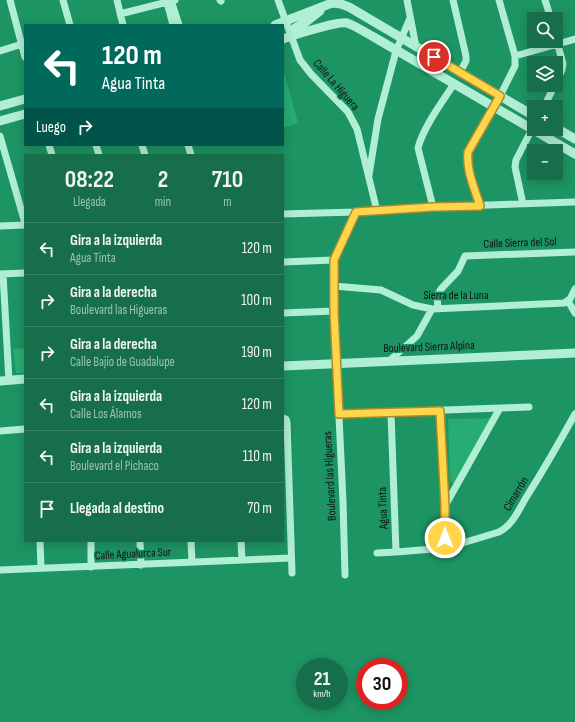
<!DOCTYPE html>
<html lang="es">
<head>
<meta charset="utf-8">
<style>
	body { margin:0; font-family:"Sofia Sans Condensed",sans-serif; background:#237754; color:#f1f3f6; height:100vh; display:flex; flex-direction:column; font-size:15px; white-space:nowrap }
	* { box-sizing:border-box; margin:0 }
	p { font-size:13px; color:#9ec1b5 }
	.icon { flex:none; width:22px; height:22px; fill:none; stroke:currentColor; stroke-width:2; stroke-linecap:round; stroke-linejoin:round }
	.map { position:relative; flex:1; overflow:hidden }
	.side { position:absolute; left:24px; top:154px; width:260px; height:388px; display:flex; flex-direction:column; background:#166f4a; border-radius:0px; box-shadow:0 2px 10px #0003 }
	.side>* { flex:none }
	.top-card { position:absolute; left:24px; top:24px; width:260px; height:122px; border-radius:0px; box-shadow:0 2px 10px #0003; background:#00695c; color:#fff; overflow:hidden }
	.buttons { position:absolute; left:527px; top:12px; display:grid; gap:8px }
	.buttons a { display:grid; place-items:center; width:36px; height:36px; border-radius:0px; background:#166f4a; box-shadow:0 2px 10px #0003; font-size:20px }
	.speed { position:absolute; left:296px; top:658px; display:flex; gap:8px; font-size:20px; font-weight:700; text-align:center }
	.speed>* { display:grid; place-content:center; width:52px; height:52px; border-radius:50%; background:#166f4a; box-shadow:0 2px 10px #0003; line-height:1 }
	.speed small { font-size:10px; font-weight:400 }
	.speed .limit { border:6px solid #d22; background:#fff; color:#111 }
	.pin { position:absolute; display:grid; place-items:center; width:34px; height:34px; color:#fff; margin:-17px; border:2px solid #fff; border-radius:50%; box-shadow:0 1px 4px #0007 }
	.me { position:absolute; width:44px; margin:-22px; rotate:0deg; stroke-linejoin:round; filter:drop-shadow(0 0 3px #0008) }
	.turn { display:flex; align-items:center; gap:14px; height:84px; padding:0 12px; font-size:18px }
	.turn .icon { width:52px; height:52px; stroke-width:2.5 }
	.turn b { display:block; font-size:28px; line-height:34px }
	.then { display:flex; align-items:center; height:38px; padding:0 12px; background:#0003; gap:8px; font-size:15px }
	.eta { display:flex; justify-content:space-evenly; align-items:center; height:68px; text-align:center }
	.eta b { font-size:24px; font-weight:700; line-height:28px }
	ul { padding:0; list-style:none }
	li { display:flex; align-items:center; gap:12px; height:52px; padding:0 12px; border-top:1px solid #358162 }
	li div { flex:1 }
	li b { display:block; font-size:15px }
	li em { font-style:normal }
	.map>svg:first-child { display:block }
	.green { fill:#27ad73 }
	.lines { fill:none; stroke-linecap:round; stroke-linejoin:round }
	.minor { stroke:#b0efd4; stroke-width:7 }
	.tertiary { stroke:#b0efd4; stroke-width:9 }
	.route-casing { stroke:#a68a30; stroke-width:10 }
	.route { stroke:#ffd54a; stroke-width:7 }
	.labels { text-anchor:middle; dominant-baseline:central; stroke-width:3; stroke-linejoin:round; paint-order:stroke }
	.street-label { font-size:12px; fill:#111; stroke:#1d9463 }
</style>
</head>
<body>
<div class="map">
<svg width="575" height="722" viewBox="0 0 575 722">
	<rect width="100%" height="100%" fill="#1d9463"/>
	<path class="green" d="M283,68L298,123L283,128Z
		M25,348V373H16L13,349Z
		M492,418L454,484L450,481L448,419Z"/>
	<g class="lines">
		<path class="minor" d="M10,0L25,57
			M63,0L70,25
			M117,0L123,25
			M167,0V2L173,25
			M171,0L179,25
			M220,0L221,1
			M278,0L300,60L311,74L348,112L357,129L377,211
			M407,0L416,47
			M453,0L466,56V61L460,72
			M545,0L551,19
			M120,14L175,0
			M0,51L22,44
			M515,56L575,39
			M544,107L562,70L563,64L556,38
			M0,136L25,223
			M49,145L52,155
			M96,145L99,155
			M142,145L145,155
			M188,145L191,155
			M369,175L378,119L396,51L410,18
			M523,204L515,167L516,160L532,129
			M480,206C475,189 466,171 468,152L500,96L515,66V56L499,0
			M433,207L418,148C423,128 442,102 454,84
			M283,214L356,212L433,207L575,202
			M0,226L25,225
			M283,262L334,260
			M0,274L25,273
			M3,274L9,381
			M334,286L381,290L413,305L432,309L564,303L570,299L575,289
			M568,301L575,313
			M438,308L437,296L441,289L458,271L465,256L575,252
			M283,313L334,311
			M389,361L417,336L432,309
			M500,408L529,407
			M440,411L445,506L446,548
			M391,413L396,552L446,548L499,532C513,525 519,509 527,496C544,469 560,441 575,414
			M339,414L500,408L445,506
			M283,418L286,419L287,422L292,573
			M0,431L25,429
			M40,541L41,568
			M91,541V567
			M140,541L141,565
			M191,541L192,562
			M241,541L242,560
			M377,553L396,552
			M0,570L291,558
			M345,575L343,501L334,311V260L356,212"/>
		<path class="tertiary" d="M332,3L341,4L349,7L534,116
			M275,25L337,1
			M291,36L292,31L295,28L306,22L320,11
			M283,39C294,35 338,21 347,23C356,26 364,32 372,36L575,154
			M0,106L25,99
			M0,121L25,114
			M556,128L575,139
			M283,366L575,353
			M0,381L25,379"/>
	</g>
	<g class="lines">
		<g class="route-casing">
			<path id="route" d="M434,57L500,96L468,152C466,171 475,189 480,206L433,207L356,212L334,260V311L339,414L440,411L445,506V538"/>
		</g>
		<use href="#route" class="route"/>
	</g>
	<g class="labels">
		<g class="street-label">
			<text transform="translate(336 85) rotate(49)">Calle La Higuera</text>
			<text transform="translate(520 243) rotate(-2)">Calle Sierra del Sol</text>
			<text x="456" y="295">Sierra de la Luna</text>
			<text transform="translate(429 347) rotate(-2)">Boulevard Sierra Alpina</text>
			<text transform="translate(330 476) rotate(-93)">Boulevard las Higueras</text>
			<text transform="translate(516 494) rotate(-59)">Cimarrón</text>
			<text transform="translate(383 508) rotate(-92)">Agua Tinta</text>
			<text transform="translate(133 554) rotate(-3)">Calle Agualurca Sur</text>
		</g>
	</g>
</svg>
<div class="buttons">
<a><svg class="icon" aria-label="search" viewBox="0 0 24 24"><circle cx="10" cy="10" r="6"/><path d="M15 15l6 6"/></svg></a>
<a><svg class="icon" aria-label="layers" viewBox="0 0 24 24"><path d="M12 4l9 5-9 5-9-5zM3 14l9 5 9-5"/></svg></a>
<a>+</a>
<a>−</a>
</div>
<div class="speed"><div>21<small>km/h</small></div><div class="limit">30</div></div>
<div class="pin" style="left:434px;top:57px;background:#d93025"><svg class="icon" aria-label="arrive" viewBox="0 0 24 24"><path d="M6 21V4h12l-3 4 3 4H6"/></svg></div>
<svg class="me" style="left:445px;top:538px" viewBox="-20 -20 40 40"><circle r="17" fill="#ffd54a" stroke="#fff" stroke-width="3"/><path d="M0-11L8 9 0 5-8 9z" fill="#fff"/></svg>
<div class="top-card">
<div class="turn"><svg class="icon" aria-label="left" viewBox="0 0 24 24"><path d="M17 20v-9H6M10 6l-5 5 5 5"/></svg><div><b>120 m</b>Agua Tinta</div></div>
<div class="then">Luego<svg class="icon" aria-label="right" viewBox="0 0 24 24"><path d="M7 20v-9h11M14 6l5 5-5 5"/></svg></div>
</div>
<section class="side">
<div class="eta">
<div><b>08:22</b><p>Llegada</p></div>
<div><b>2</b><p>min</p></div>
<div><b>710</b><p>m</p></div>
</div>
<ul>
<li><svg class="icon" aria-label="left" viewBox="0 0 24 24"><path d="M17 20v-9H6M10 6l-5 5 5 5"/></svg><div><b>Gira a la izquierda</b><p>Agua Tinta</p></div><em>120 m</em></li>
<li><svg class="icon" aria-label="right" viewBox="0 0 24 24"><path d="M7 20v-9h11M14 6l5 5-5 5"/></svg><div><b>Gira a la derecha</b><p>Boulevard las Higueras</p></div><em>100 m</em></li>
<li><svg class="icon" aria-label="right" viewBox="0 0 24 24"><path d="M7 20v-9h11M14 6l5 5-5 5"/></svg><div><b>Gira a la derecha</b><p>Calle Bajío de Guadalupe</p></div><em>190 m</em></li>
<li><svg class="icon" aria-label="left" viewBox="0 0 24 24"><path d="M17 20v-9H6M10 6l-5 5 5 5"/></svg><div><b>Gira a la izquierda</b><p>Calle Los Álamos</p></div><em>120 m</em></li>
<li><svg class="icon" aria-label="left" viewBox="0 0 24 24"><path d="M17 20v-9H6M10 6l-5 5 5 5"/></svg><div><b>Gira a la izquierda</b><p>Boulevard el Pichaco</p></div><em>110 m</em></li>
<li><svg class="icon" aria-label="arrive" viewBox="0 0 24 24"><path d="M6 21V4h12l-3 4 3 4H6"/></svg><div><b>Llegada al destino</b></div><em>70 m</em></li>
</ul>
</section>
</div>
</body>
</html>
